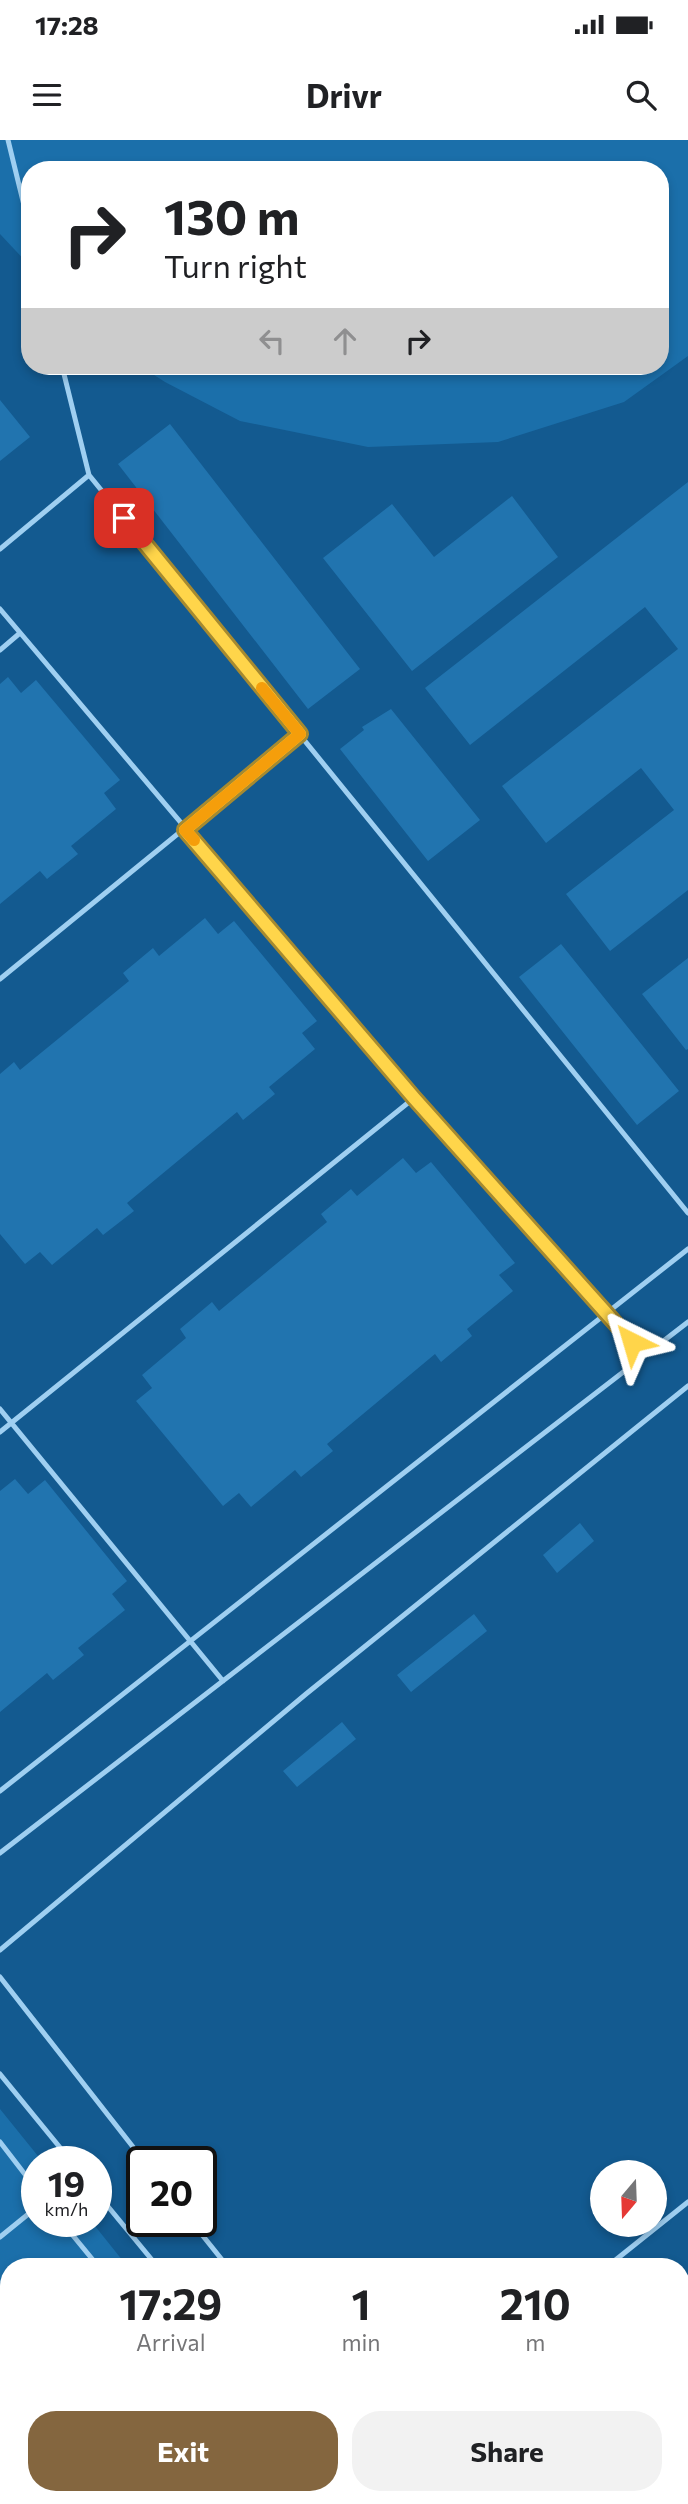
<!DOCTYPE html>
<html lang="en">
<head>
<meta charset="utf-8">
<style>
	body { margin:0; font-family:Commissioner,sans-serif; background:#f2f2f2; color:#202124; height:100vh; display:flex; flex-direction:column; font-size:26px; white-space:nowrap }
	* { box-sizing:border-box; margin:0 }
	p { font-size:23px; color:#757577 }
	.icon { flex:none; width:38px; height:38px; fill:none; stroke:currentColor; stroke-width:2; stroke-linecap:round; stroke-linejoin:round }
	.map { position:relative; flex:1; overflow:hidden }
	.details { position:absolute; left:0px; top:2118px; width:690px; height:247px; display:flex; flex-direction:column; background:#fff; border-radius:28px 28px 0 0; box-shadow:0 4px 10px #0003 }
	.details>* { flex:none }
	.hud { position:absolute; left:21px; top:21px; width:648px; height:214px; border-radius:28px; box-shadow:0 4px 10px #0003; background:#fff; color:#202124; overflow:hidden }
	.needle { width:46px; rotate:199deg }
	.tools { position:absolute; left:590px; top:2020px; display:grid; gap:14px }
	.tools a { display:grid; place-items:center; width:77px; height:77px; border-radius:50%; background:#fff; box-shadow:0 4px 10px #0003; font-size:35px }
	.speed { position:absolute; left:21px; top:2006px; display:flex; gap:14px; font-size:35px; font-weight:700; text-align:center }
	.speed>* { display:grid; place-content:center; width:91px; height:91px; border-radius:50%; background:#fff; box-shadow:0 4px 10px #0003; line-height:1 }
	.speed small { font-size:18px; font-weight:400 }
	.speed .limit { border:4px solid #111; border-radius:10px; background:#fff; color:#111 }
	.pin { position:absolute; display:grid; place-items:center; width:60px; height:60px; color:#fff; margin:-30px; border-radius:14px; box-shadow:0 4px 10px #0006 }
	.me { position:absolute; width:77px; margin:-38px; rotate:320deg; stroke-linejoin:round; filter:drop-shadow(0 0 5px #0008) }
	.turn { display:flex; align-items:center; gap:24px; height:147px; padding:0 28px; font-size:32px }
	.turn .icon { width:91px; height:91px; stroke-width:2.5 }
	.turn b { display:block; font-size:49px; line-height:60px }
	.lanes { display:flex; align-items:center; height:66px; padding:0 28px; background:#0003; justify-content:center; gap:35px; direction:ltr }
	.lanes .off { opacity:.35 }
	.eta { display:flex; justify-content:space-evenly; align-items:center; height:119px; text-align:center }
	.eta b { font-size:42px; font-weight:700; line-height:49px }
	.button { display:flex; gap:14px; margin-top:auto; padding:14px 28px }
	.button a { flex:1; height:80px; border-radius:28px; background:#84663f; color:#fff; font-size:28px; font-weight:700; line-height:80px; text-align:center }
	.button a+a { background:#f2f2f2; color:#202124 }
	.status { display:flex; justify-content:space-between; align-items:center; height:49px; padding:0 35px; background:#fff; direction:ltr }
	.status svg { height:19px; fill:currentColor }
	header { display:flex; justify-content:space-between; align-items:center; height:91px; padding:0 28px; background:#fff; font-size:32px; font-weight:700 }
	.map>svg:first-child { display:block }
	.green { fill:#1b6faa }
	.building { fill:#2174af }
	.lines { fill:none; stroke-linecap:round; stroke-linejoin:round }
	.service { stroke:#9fcff1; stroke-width:5 }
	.route-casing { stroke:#a68a30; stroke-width:18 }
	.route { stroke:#ffd54a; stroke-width:12 }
	.slow { stroke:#f59e0b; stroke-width:12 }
</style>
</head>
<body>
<div class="status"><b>17:28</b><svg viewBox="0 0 49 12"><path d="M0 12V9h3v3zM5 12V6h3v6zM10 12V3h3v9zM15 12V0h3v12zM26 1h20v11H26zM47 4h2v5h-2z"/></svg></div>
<header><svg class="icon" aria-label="menu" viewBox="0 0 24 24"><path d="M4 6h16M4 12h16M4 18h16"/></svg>Drivr<svg class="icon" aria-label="search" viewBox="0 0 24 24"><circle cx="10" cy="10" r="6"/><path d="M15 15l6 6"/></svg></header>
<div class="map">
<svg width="688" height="2364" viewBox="0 0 688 2364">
	<rect width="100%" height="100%" fill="#135a90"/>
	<path class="green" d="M0,0H688V216L624,262L498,302L368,307L240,281L165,242L140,226H660V30H30V126L0,94Z
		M0,1969L42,2021H37V2081H91L127,2126H9V2356H313L320,2364H0Z"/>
	<path class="building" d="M0,260L30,297L0,321Z
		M170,284L360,529L308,569L118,324Z
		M688,342V750L610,811L566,754L674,670L641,628L546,703L502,646L678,509L645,467L470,605L425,548Z
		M512,356L558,417L412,531L323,418L392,364L434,417Z
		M8,537L21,553L36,540L120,640L104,653L116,669L71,706L78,714L47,739L40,731L0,764V544Z
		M391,569L480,680L428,721L340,609L364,590L362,587Z
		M205,778L218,794L234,781L317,881L302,893L315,909L269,947L275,954L243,980L237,972L127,1063L134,1071L103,1095L97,1088L52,1125L40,1112L25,1124L0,1094V934L14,922L20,930L129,841L123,833L153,808L159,816Z
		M561,804L679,951L637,985L519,837Z
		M688,818V909L686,910L642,854Z
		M403,1018L416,1033L431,1022L515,1123L499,1135L513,1151L467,1189L472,1196L441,1222L435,1214L327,1304L333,1311L301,1337L295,1330L251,1367L239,1353L223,1366L136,1261L152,1248L142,1235L186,1198L180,1189L212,1162L219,1171L327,1082L321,1074L351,1049L357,1056Z
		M15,1339L28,1354L45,1340L127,1441L112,1454L125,1470L78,1508L84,1515L53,1540L47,1533L0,1572V1351Z
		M580,1383L594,1401L557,1433L543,1415Z
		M474,1474L487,1491L411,1552L397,1535Z
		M342,1582L356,1599L297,1647L283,1631Z"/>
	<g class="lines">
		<path class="service" d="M8,0L30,90
			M62,226L89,335L688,1073
			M0,409L89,335
			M0,469L414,958L0,1292
			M0,510L20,493
			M0,839L300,594
			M414,958L644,1216
			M0,1269L223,1541
			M0,1651L688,1109
			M0,1713L688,1182
			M0,1810L306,1554L688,1246
			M0,1837L144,2021
			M0,1934L71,2021
			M0,2002L37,2050
			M96,2052L157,2126
			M61,2081L93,2120
			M191,2081L227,2126
			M0,2097L37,2067
			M86,2126L93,2120L98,2126
			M608,2126L688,2062
			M0,2198L9,2190
			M681,2240L688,2234
			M288,2356L295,2364
			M344,2356L351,2364
			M525,2364L536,2356"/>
	</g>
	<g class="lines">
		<g class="route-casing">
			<path id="route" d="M124,378L300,594L185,690L414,958L632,1202"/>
		</g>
		<use href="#route" class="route"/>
		<path class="slow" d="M194,700L185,690L300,594L262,548"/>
	</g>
</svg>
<div class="tools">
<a><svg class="needle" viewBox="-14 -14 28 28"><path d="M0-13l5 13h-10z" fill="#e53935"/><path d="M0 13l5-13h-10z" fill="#757577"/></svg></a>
</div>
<div class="speed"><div>19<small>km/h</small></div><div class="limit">20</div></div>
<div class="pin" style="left:124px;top:378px;background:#d93025"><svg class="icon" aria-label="arrive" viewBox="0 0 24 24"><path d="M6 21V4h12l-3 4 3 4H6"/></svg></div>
<svg class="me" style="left:632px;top:1202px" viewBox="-20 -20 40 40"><path d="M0-17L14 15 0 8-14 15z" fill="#ffd54a" stroke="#fff" stroke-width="4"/></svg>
<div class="hud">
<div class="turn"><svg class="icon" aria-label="right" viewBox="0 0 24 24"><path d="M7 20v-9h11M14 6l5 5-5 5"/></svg><div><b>130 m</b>Turn right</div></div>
<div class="lanes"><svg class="icon off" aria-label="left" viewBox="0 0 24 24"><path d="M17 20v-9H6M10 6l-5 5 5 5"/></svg><svg class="icon off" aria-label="ahead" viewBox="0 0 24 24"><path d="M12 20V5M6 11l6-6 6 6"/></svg><svg class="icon" aria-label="right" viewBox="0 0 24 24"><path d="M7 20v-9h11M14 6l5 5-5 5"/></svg></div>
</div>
<section class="details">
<div class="eta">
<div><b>17:29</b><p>Arrival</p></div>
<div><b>1</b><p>min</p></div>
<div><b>210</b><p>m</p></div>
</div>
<div class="button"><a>Exit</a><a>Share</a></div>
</section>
</div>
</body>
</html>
